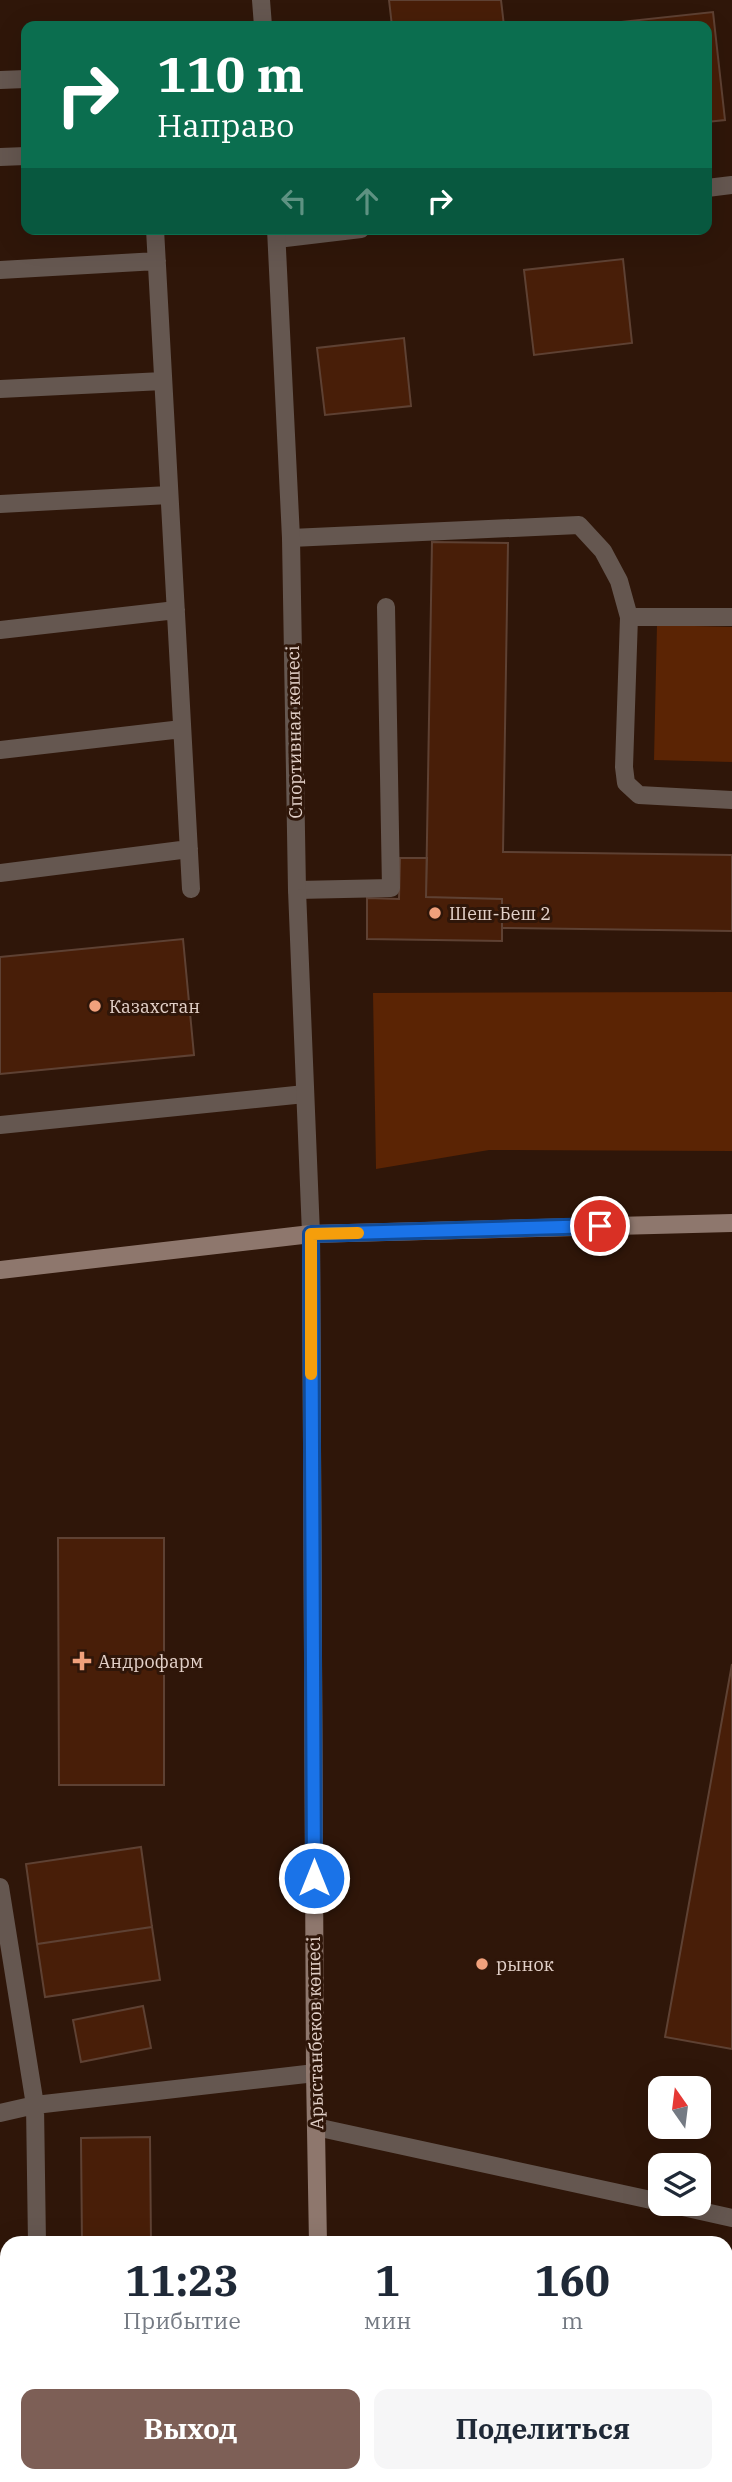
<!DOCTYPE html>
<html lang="ru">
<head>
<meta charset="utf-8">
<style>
	body { margin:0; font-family:"IBM Plex Serif",serif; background:#f6f6f7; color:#1f2937; height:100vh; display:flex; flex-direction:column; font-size:26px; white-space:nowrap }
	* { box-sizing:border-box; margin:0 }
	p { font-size:23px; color:#747a83 }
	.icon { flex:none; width:38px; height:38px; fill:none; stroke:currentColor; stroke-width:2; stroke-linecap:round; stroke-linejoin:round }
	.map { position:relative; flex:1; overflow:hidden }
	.details { position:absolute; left:0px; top:2236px; width:733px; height:247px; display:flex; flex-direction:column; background:#fff; border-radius:21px 21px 0 0; box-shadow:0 7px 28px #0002 }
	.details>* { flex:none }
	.hud { position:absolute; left:21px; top:21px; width:691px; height:214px; border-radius:14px; box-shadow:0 7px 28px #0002; background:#0b6e4f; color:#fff; overflow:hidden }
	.needle { width:46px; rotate:346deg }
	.buttons { position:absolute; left:648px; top:2076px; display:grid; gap:14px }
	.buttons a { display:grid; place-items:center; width:63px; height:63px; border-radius:14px; background:#fff; box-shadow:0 7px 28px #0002; font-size:35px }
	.pin { position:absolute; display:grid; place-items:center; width:60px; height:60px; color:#fff; margin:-30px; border:4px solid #fff; border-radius:50%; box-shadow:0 2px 7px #0007 }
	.me { position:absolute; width:77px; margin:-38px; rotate:0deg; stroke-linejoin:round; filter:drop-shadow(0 0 5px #0008) }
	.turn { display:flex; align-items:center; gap:24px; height:147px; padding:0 21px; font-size:32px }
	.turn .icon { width:91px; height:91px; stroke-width:2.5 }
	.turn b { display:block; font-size:49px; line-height:60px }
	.lanes { display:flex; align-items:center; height:66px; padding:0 21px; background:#0003; justify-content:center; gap:35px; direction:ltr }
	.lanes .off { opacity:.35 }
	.eta { display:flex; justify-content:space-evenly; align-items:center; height:119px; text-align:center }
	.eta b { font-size:42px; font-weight:800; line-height:49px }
	.cta { display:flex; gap:14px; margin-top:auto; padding:14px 21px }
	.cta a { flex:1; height:80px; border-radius:14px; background:#7d5f56; color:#fff; font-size:28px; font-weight:800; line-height:80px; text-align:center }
	.cta a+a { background:#f6f6f7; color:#1f2937 }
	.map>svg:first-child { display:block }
	.green { fill:#5b2404 }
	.building { fill:#481e08; stroke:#5e4133; stroke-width:2 }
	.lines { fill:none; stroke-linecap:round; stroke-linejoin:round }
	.lane { stroke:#655750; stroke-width:18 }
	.street { stroke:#655750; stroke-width:18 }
	.secondary { stroke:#8e776d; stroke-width:18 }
	.route-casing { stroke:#114b97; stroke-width:18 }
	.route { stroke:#1a73e8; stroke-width:12 }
	.slow { stroke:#f59e0b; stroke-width:12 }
	.poi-dot { fill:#f1a17c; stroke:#2f1609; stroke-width:2.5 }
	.labels { text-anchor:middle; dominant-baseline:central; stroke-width:6; stroke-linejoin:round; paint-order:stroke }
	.street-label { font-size:18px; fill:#e3d1c9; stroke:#2f1609 }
	.poi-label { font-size:18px; fill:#e3d1c9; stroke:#2f1609; text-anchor:start }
</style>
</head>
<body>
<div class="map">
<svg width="732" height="2482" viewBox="0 0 732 2482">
	<rect width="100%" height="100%" fill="#2f1609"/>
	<path class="green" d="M657,625L732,627V762L654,760Z
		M732,992V1151L489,1150L376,1169L373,993Z"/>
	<path class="building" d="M389,0H501L504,26H392Z
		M713,12L725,120L707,122V26H584Z
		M623,259L632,343L534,355L524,270Z
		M404,338L411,406L325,415L317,348Z
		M432,542L508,543L503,852L732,855V931L502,928V899L426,897Z
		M400,858H427L426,897L502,899V941L367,939V898L399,899Z
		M183,939L194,1055L0,1074V957Z
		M58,1538H164V1785H59Z
		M732,1664V2049L665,2037Z
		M141,1847L152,1927L37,1944L26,1864Z
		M152,1927L160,1980L45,1997L37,1944Z
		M143,2006L151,2048L81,2062L73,2020Z
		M150,2137L151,2244H82L81,2138Z
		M732,2261V2482H695L696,2476H726V2295Z
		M85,2476H155V2482H85Z"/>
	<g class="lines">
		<path class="lane" d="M0,80L26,79
			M0,157L26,156
			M707,188L732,185
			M155,229L191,889
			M277,239L361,229
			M0,270L157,261
			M0,389L163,381
			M0,504L169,495
			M291,538L579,525L603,551L619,581L629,617L624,767L626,783L639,795L732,800
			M629,617H732
			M0,630L176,610
			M0,750L182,729
			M0,873L189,849
			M297,890L391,888L386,607
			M0,1125L305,1094
			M0,1887L35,2105L37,2244
			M0,2113L35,2105L315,2073
			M316,2127L660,2202
			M665,2203L732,2218
			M39,2476V2482"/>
		<path class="street" d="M261,0L263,26
			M276,229L291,538L297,890L311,1234"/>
		<path class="secondary" d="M311,1234L315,2073L318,2244
			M0,1270L311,1234L732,1223
			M321,2476L322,2482"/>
	</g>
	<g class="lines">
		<g class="route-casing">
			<path id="route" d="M314,1878L311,1234L600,1226"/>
		</g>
		<use href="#route" class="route"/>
		<path class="slow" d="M311,1374V1234L358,1233"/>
	</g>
	<g class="poi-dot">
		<circle cx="435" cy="913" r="7"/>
		<circle cx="95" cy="1006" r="7"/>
		<path d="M78.5 1650.5h7v7h7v7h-7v7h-7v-7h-7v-7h7z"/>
		<circle cx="482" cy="1964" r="7"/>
	</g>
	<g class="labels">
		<g class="street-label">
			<text transform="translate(294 732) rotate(-91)">Спортивная көшесі</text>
			<text transform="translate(315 2033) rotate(-91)">Арыстанбеков көшесі</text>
		</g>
		<g class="poi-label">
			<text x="449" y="913">Шеш-Беш 2</text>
			<text x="109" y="1006">Казахстан</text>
			<text x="98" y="1661">Андрофарм</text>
			<text x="496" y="1964">рынок</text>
		</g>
	</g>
</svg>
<div class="buttons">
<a><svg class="needle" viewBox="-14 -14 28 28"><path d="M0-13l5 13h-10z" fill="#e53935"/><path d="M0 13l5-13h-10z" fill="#747a83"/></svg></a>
<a><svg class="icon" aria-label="layers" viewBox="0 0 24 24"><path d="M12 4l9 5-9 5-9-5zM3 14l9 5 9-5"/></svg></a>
</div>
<div class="pin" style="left:600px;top:1226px;background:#d93025"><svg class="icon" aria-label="arrive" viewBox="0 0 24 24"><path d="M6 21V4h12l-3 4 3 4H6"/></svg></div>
<svg class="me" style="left:314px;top:1878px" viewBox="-20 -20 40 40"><circle r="17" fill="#1a73e8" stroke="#fff" stroke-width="3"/><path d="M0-11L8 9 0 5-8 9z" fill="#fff"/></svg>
<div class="hud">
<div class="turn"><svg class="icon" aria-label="right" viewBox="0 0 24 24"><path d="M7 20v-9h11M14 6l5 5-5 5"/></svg><div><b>110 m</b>Направо</div></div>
<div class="lanes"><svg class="icon off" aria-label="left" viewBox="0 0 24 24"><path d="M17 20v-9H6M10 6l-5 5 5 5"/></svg><svg class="icon off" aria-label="ahead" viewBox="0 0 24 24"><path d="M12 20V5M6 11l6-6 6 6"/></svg><svg class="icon" aria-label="right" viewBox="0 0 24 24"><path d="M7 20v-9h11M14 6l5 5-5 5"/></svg></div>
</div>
<section class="details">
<div class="eta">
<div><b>11:23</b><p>Прибытие</p></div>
<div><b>1</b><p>мин</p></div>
<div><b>160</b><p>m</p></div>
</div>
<div class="cta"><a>Выход</a><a>Поделиться</a></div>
</section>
</div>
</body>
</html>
